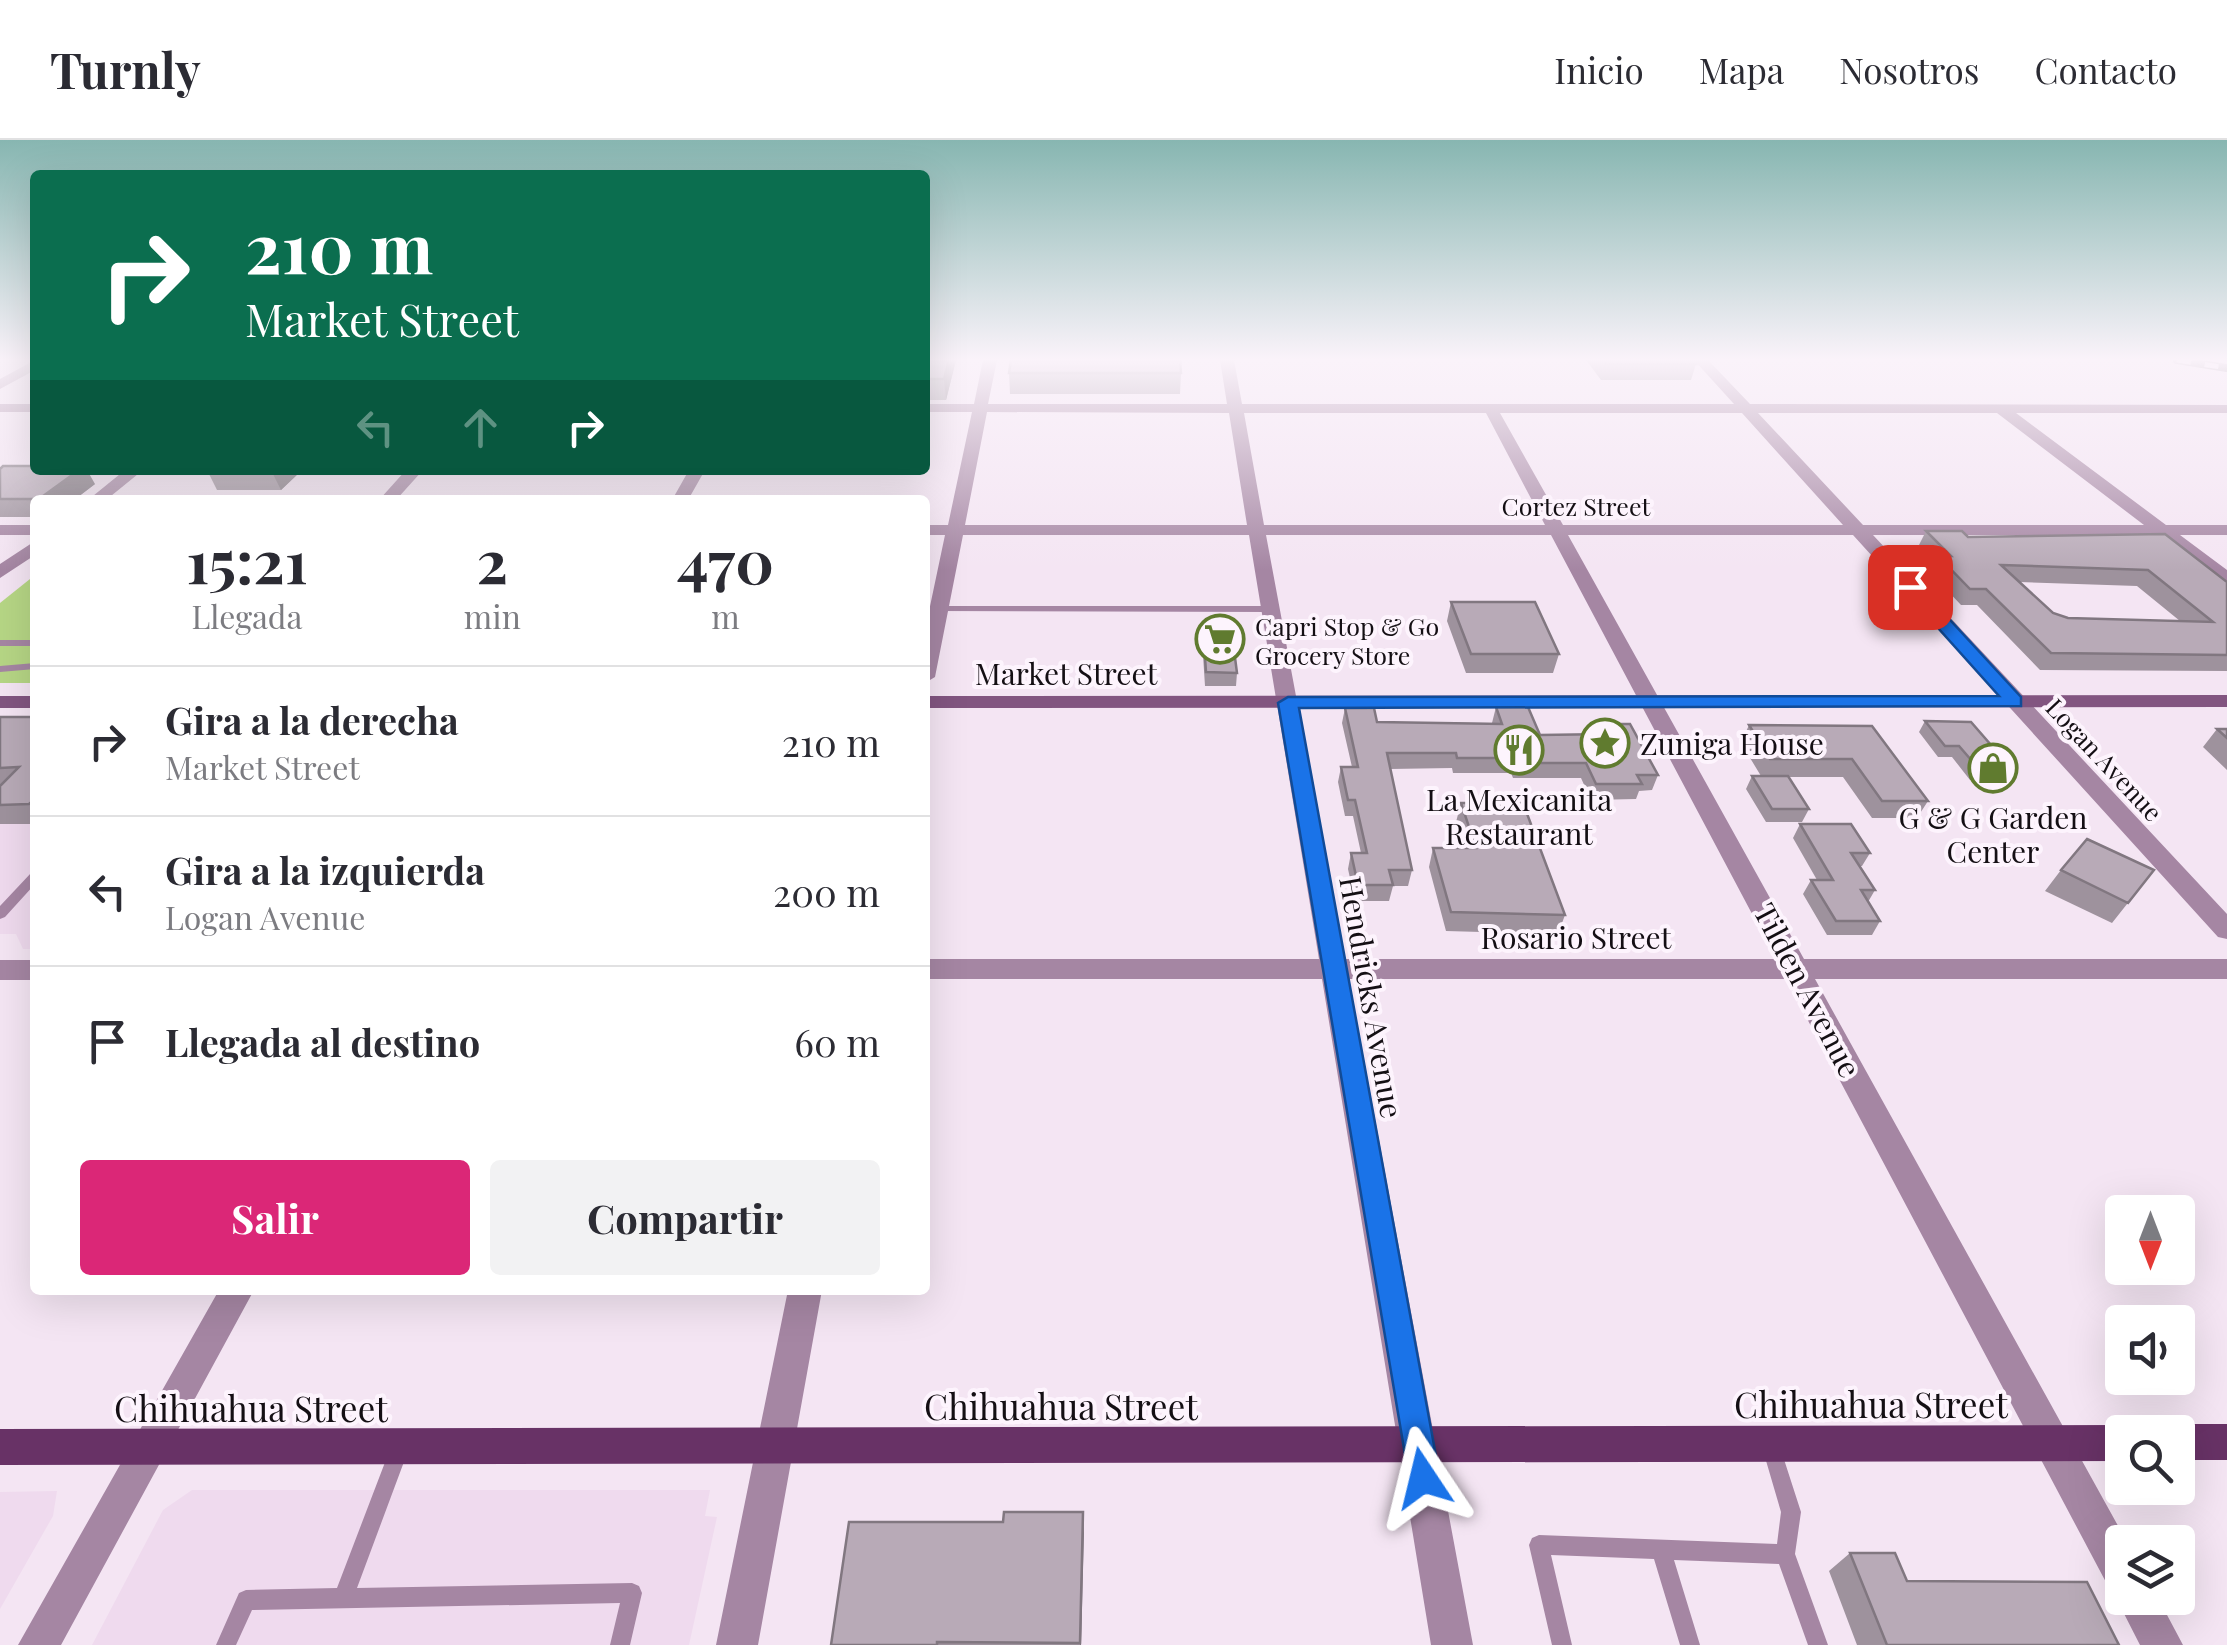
<!DOCTYPE html>
<html lang="es">
<head>
<meta charset="utf-8">
<style>
	body { margin:0; font-family:"Playfair Display",serif; background:#f2f2f3; color:#2b2b33; height:100vh; display:flex; flex-direction:column; font-size:38px; white-space:nowrap }
	* { box-sizing:border-box; margin:0 }
	p { font-size:32px; color:#7c7c81 }
	.icon { flex:none; width:55px; height:55px; fill:none; stroke:currentColor; stroke-width:2; stroke-linecap:round; stroke-linejoin:round }
	.map { position:relative; flex:1; overflow:hidden }
	.details { position:absolute; left:30px; top:355px; width:900px; height:800px; display:flex; flex-direction:column; background:#fff; border-radius:10px; box-shadow:0 10px 40px #0002 }
	.details>* { flex:none }
	.top-card { position:absolute; left:30px; top:30px; width:900px; height:305px; border-radius:10px; box-shadow:0 10px 40px #0002; background:#0b6e4f; color:#fff; overflow:hidden }
	.needle { width:65px; rotate:180deg }
	.buttons { position:absolute; left:2105px; top:1055px; display:grid; gap:20px }
	.buttons a { display:grid; place-items:center; width:90px; height:90px; border-radius:10px; background:#fff; box-shadow:0 10px 40px #0002; font-size:50px }
	.pin { position:absolute; display:grid; place-items:center; width:85px; height:85px; color:#fff; margin:-42px; border-radius:20px; box-shadow:0 5px 15px #0006 }
	.me { position:absolute; width:110px; margin:-55px; rotate:350deg; stroke-linejoin:round; filter:drop-shadow(0 0 8px #0008) }
	.turn { display:flex; align-items:center; gap:35px; height:210px; padding:0 50px; font-size:45px }
	.turn .icon { width:130px; height:130px; stroke-width:2.5 }
	.turn b { display:block; font-size:70px; line-height:85px }
	.lanes { display:flex; align-items:center; height:95px; padding:0 50px; background:#0003; justify-content:center; gap:50px; direction:ltr }
	.lanes .off { opacity:.35 }
	.eta { display:flex; justify-content:space-evenly; align-items:center; height:170px; text-align:center }
	.eta b { font-size:60px; font-weight:700; line-height:70px }
	.cta { display:flex; gap:20px; margin-top:auto; padding:20px 50px }
	.cta a { flex:1; height:115px; border-radius:10px; background:#db2777; color:#fff; font-size:40px; font-weight:700; line-height:115px; text-align:center }
	.cta a+a { background:#f2f2f3; color:#2b2b33 }
	ul { padding:0; list-style:none }
	li { display:flex; align-items:center; gap:30px; height:150px; padding:0 50px; border-top:2px solid #e1e1e2 }
	li div { flex:1 }
	li b { display:block; font-size:38px }
	li em { font-style:normal }
	header { display:flex; align-items:center; gap:60px; box-sizing:border-box; height:140px; padding:0 50px; background:#fff; border-bottom:2px solid #e1e1e2 }
	header strong { font-size:48px }
	nav { display:flex; gap:55px; margin-inline-start:auto; font-size:35px }
	.map>svg:first-child { display:block }
	.built { fill:#efdaee }
	.green { fill:#b6d685 }
	.lines { fill:none; stroke-linecap:round; stroke-linejoin:round }
	.lane { fill:#a586a3; fill-rule:evenodd }
	.street { fill:#a586a3; fill-rule:evenodd }
	.secondary { fill:#825580; fill-rule:evenodd }
	.primary { fill:#683266; fill-rule:evenodd }
	.rail-casing { stroke:#544c54; stroke-width:8 }
	.rail { stroke:#fdf4fd; stroke-width:5; stroke-dasharray:14; stroke-linecap:butt }
	.wall { fill:#9e929d; fill-rule:evenodd }
	.shaded-wall { fill:#817780 }
	.building { fill:#b8aab7; stroke:#817780; stroke-width:2.5; fill-rule:evenodd }
	.route { fill:#1a73e8; stroke:#114b97; stroke-width:2.5 }
	.labels { text-anchor:middle; dominant-baseline:central; stroke-width:8; stroke-linejoin:round; paint-order:stroke }
	.far-street-label { font-size:25px; fill:#140f14; stroke:#fdf4fd }
	.far-poi-label { font-size:25px; fill:#140f14; stroke:#fdf4fd; text-anchor:start }
	.street-label { font-size:30px; fill:#140f14; stroke:#fdf4fd }
	.poi-label { font-size:30px; fill:#140f14; stroke:#fdf4fd }
	.near-street-label { font-size:35px; fill:#140f14; stroke:#fdf4fd }
</style>
</head>
<body>
<header>
<strong>Turnly</strong>
<nav><a>Inicio</a><a>Mapa</a><a>Nosotros</a><a>Contacto</a></nav>
</header>
<div class="map">
<svg width="2227" height="1505" viewBox="0 0 2227 1505">
	<rect width="100%" height="100%" fill="#f4e5f3"/>
	<path class="built" d="M35,683V809H23L16,794H0V684Z
		M192,1350H710L705,1376L717,1377L689,1505H92L163,1370Z
		M57,1351L53,1376L0,1469V1352Z"/>
	<path class="green" d="M35,435V543H0V463Z"/>
	<g class="lines">
		<path class="lane" d="M939,466H1271L1276,469L1271,472L936,471L934,469Z
			M0,500H35V506H0Z
			M35,523V529L0,532V526Z
			M35,732V744L5,777L0,779V766L31,733Z
			M1771,1298L1778,1300L1780,1307L1801,1372L1795,1414L1828,1505H1808L1779,1424L1674,1420L1700,1505H1680L1654,1419L1551,1415L1572,1505H1552L1529,1405L1532,1398L1539,1395L1777,1404L1781,1372L1762,1307L1764,1300Z
			M399,1302L406,1304L408,1311L357,1448L632,1443L639,1446L642,1453L630,1505H610L620,1463L252,1470L236,1505H216L239,1453L246,1450L337,1448L392,1304Z"/>
		<path class="street" d="M35,220V230L0,249V239Z
			M983,220H997L988,264H1227L1220,220H1234L1242,264H1734L1694,220H1708L1750,264L2227,265V273H2016L2166,385H2227V395H2180L2227,430V444L2158,395H1873L2227,774V799L2218,797L1853,395H1568L1804,819H2227V839H1815L2127,1402H2122V1458H2158L2183,1505H2140L2116,1458L2119,1451L2108,1446L1786,839H1349L1473,1505H1431L1322,839H925V819H1319L1249,395H963L935,537L925,543V490L945,395H925V385H948L972,272H925V264H974ZM987,272L1229,273L1247,385H965ZM1244,273H1486L1545,385H1264ZM1500,273H1742L1843,385H1563ZM1758,273H1997L2144,385H1863ZM1266,395H1551L1776,819H1345Z
			M0,264H35V272H0Z
			M125,330H143L106,360H88Z
			M406,330H423L396,360H379Z
			M689,330H705L688,360H672Z
			M0,385H35V395H0Z
			M35,401V415L0,438V424Z
			M0,820H35V840H0Z
			M219,1150H254L61,1505H18Z
			M788,1150H822L758,1505H716Z"/>
		<path class="secondary" d="M2227,555V567L925,568V556Z
			M0,556H35V568H0Z"/>
		<path class="primary" d="M2178,1284H2227V1320H2178V1292H2164Z
			M2122,1285L2136,1292H2122V1321L0,1325V1289Z"/>
		<g class="rail-casing">
			<path id="rail" d="M2177,220L2227,228"/>
		</g>
		<use href="#rail" class="rail"/>
	</g>
	<path class="wall" d="M925,220H956L946,260H925Z
		M1586,220H1693L1696,224L1691,240H1601Z
		M1009,233H1181L1180,254H1010Z
		M0,329L95,344L74,360H35V377H0Z
		M211,330H316L314,332H300L281,350H217L208,332Z
		M1926,391L1968,397L2227,442V531L2040,530L1977,465H1961L1930,432L1934,423L1918,407ZM2019,442L2137,446L2180,481L2068,478L2053,473Z
		M1451,462L1559,514L1553,533H1466L1447,481Z
		M1204,502L1237,533L1236,546H1205L1203,515Z
		M1496,567L1540,595L1600,594L1604,584L1658,635L1652,650L1639,651L1636,659L1591,660L1581,638H1513L1511,633H1453L1452,628L1390,629L1412,730L1408,746H1393L1389,761H1355L1348,729L1351,713H1361L1353,676H1345L1338,642L1341,627H1352L1342,583L1345,568L1377,582L1492,583Z
		M0,577H35V684H0Z
		M1925,581L2011,628L2004,640H1970L1952,617H1938L1919,592Z
		M1749,585L1872,586L1928,661L1917,678H1872L1843,637H1788L1809,669L1802,682H1766L1746,649L1752,636H1761L1741,603Z
		M2217,589H2227V630L2203,607Z
		M1461,663L1565,775L1558,794L1446,791L1429,727L1433,708H1465L1456,682Z
		M1800,684L1870,713L1862,726H1860L1875,750L1868,762L1880,781L1872,795H1827L1803,754L1811,740H1817L1793,698Z
		M2061,730H2154L2112,783L2045,751Z
		M1083,1372L1081,1505H831L1003,1382Z
		M1850,1413L1907,1441L2119,1505H1857L1829,1431Z"/>
	<path class="shaded-wall" d="M949,220H956L946,260L944,239Z
		M79,330H87L95,344L74,360H40L39,359Z
		M274,330H299L300,332L281,350L272,332Z
		M1083,1372L1084,1393L1081,1505H1080Z"/>
	<path class="building" d="M925,220H949L944,239H925Z
		M1011,220H1180L1181,233H1009Z
		M1603,220H1693L1696,224H1606Z
		M3,326H35V330H79L39,359H0V329Z
		M211,330H274L272,332H208Z
		M1926,391H1962L1968,397L2165,394L2227,442V515L2051,513L1986,449H1970L1938,416H1951ZM2001,425L2148,430L2213,482L2068,478L2053,473Z
		M1451,462H1535L1559,514H1471Z
		M1204,502H1233L1237,533L1206,532Z
		M1496,567H1528L1540,595L1609,594L1604,584H1630L1658,635H1637L1642,644H1596L1586,623H1517L1516,618H1457L1456,613H1387L1412,730H1389L1393,745H1358L1351,713H1367L1355,660H1348L1341,627H1358L1345,568H1374L1377,582L1502,584Z
		M0,577H35V659L29,664L0,665V646L19,627L0,628Z
		M1925,581L1971,582L2011,628H1978L1959,606H1945Z
		M1749,585L1872,586L1928,661H1882L1852,619H1770Z
		M2217,589H2227V598Z
		M1752,636H1788L1809,669H1772Z
		M1461,663H1523L1565,775L1451,772L1433,708H1476Z
		M1800,684H1851L1870,713H1851L1875,750H1861L1880,781H1836L1811,740H1833Z
		M2087,699L2154,730L2128,763L2061,730Z
		M1004,1372H1083L1080,1503L937,1502V1505H831L849,1382H1003Z
		M1850,1413H1895L1907,1441L2087,1442L2119,1505H1887Z"/>
	<linearGradient id="sky" x2="0" y2="1"><stop stop-color="#87b6b1"/><stop offset="0.51" stop-color="#faf3fa"/><stop offset="1" stop-color="#faf3fa" stop-opacity="0"/></linearGradient>
	<rect width="2227" height="430" fill="url(#sky)"/>
	<path class="route" d="M1904,443H1916L2021,557V566L1299,568L1440,1338L1435,1350L1423,1355L1411,1350L1278,563L1288,557L1999,556L1904,450Z"/>
	<defs>
		<g id="supermarket-ring" transform="scale(2.5)"><circle r="9.5" fill="#fdf4fd" stroke="#607b2f" stroke-width="1.5"/><path d="M-6-5.5h2.5l.6 2H6L4.5 2H-2.5L-4.4-4H-6ZM-1.5 3.2a1.3 1.3 0 1 0 .1 0ZM3 3.2a1.3 1.3 0 1 0 .1 0Z" fill="#607b2f"/></g>
		<g id="sight-ring" transform="scale(2.5)"><circle r="9.5" fill="#fdf4fd" stroke="#607b2f" stroke-width="1.5"/><path d="M0-6L1.8-2.2L6-1.7L2.9 1.2L3.7 5.4L0 3.3L-3.7 5.4L-2.9 1.2L-6-1.7L-1.8-2.2Z" fill="#607b2f"/></g>
		<g id="restaurant-ring" transform="scale(2.5)"><circle r="9.5" fill="#fdf4fd" stroke="#607b2f" stroke-width="1.5"/><path d="M-5-6h1v4h1v-4h1v4h1v-4h1v5L-1.5 .5V6h-2V.5L-5-1ZM5-6V6H3V1.5H1.5Q1.5-4 5-6Z" fill="#607b2f"/></g>
		<g id="shop-ring" transform="scale(2.5)"><circle r="9.5" fill="#fdf4fd" stroke="#607b2f" stroke-width="1.5"/><path d="M-5-2.5h2.3a2.7 3.5 0 0 1 5.4 0H5L5.5 6h-11ZM-1.5-2.5h3a1.5 2.3 0 0 0-3 0Z" fill="#607b2f"/></g>
	</defs>
	<g fill-rule="evenodd">
		<use href="#supermarket-ring" x="1220" y="499"/>
		<use href="#sight-ring" x="1605" y="603"/>
		<use href="#restaurant-ring" x="1519" y="610"/>
		<use href="#shop-ring" x="1993" y="628"/>
	</g>
	<g class="labels">
		<g class="far-street-label">
			<text x="1576" y="365">Cortez Street</text>
			<text transform="translate(2105 619) rotate(47)">Logan Avenue</text>
		</g>
		<g class="far-poi-label">
			<text x="1255" y="485">Capri Stop &amp; Go<tspan x="1255" dy="29">Grocery Store</tspan></text>
		</g>
		<g class="street-label">
			<text x="1066" y="533">Market Street</text>
			<text x="1576" y="797">Rosario Street</text>
			<text transform="translate(1808 850) rotate(62)">Tilden Avenue</text>
			<text transform="translate(1372 857) rotate(80)">Hendricks Avenue</text>
		</g>
		<g class="poi-label">
			<text x="1640" y="603" text-anchor="start">Zuniga House</text>
			<text x="1519" y="659">La Mexicanita<tspan x="1519" dy="34">Restaurant</tspan></text>
			<text x="1993" y="677">G &amp; G Garden<tspan x="1993" dy="34">Center</tspan></text>
		</g>
		<g class="near-street-label">
			<text x="1871" y="1263">Chihuahua Street</text>
			<text x="1061" y="1265">Chihuahua Street</text>
			<text x="251" y="1267">Chihuahua Street</text>
		</g>
	</g>
</svg>
<div class="buttons">
<a><svg class="needle" viewBox="-14 -14 28 28"><path d="M0-13l5 13h-10z" fill="#e53935"/><path d="M0 13l5-13h-10z" fill="#7c7c81"/></svg></a>
<a><svg class="icon" aria-label="sound" viewBox="0 0 24 24"><path d="M4 9h4l5-4v14l-5-4H4zM17 9q2 3 0 6"/></svg></a>
<a><svg class="icon" aria-label="search" viewBox="0 0 24 24"><circle cx="10" cy="10" r="6"/><path d="M15 15l6 6"/></svg></a>
<a><svg class="icon" aria-label="layers" viewBox="0 0 24 24"><path d="M12 4l9 5-9 5-9-5zM3 14l9 5 9-5"/></svg></a>
</div>
<div class="pin" style="left:1910px;top:447px;background:#d93025"><svg class="icon" aria-label="arrive" viewBox="0 0 24 24"><path d="M6 21V4h12l-3 4 3 4H6"/></svg></div>
<svg class="me" style="left:1423px;top:1338px" viewBox="-20 -20 40 40"><path d="M0-17L14 15 0 8-14 15z" fill="#1a73e8" stroke="#fff" stroke-width="4"/></svg>
<div class="top-card">
<div class="turn"><svg class="icon" aria-label="right" viewBox="0 0 24 24"><path d="M7 20v-9h11M14 6l5 5-5 5"/></svg><div><b>210 m</b>Market Street</div></div>
<div class="lanes"><svg class="icon off" aria-label="left" viewBox="0 0 24 24"><path d="M17 20v-9H6M10 6l-5 5 5 5"/></svg><svg class="icon off" aria-label="ahead" viewBox="0 0 24 24"><path d="M12 20V5M6 11l6-6 6 6"/></svg><svg class="icon" aria-label="right" viewBox="0 0 24 24"><path d="M7 20v-9h11M14 6l5 5-5 5"/></svg></div>
</div>
<section class="details">
<div class="eta">
<div><b>15:21</b><p>Llegada</p></div>
<div><b>2</b><p>min</p></div>
<div><b>470</b><p>m</p></div>
</div>
<ul>
<li><svg class="icon" aria-label="right" viewBox="0 0 24 24"><path d="M7 20v-9h11M14 6l5 5-5 5"/></svg><div><b>Gira a la derecha</b><p>Market Street</p></div><em>210 m</em></li>
<li><svg class="icon" aria-label="left" viewBox="0 0 24 24"><path d="M17 20v-9H6M10 6l-5 5 5 5"/></svg><div><b>Gira a la izquierda</b><p>Logan Avenue</p></div><em>200 m</em></li>
<li><svg class="icon" aria-label="arrive" viewBox="0 0 24 24"><path d="M6 21V4h12l-3 4 3 4H6"/></svg><div><b>Llegada al destino</b></div><em>60 m</em></li>
</ul>
<div class="cta"><a>Salir</a><a>Compartir</a></div>
</section>
</div>
</body>
</html>
